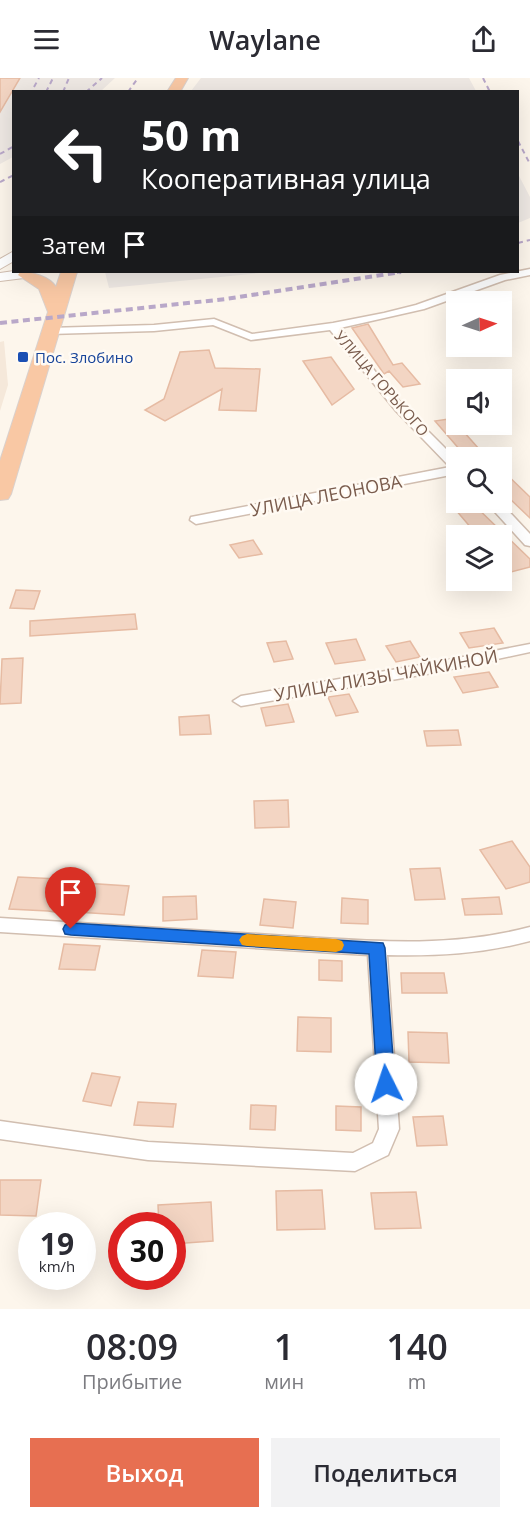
<!DOCTYPE html>
<html lang="ru">
<head>
<meta charset="utf-8">
<style>
	body { margin:0; font-family:"Open Sans",sans-serif; background:#f2f2f3; color:#2b2b33; height:100vh; display:flex; flex-direction:column; font-size:22px; white-space:nowrap }
	* { box-sizing:border-box; margin:0 }
	p { font-size:20px; color:#7c7c81 }
	.icon { flex:none; width:33px; height:33px; fill:none; stroke:currentColor; stroke-width:2; stroke-linecap:round; stroke-linejoin:round }
	.map { position:relative; height:1231px; overflow:hidden }
	.panel { display:flex; flex-direction:column; background:#fff; flex:1 }
	.panel>* { flex:none }
	.banner { position:absolute; left:12px; top:12px; width:507px; height:183px; border-radius:0px; box-shadow:0 6px 24px #0002; background:#202124; color:#fff; overflow:hidden }
	.needle { width:39px; rotate:87deg }
	.buttons { position:absolute; left:446px; top:213px; display:grid; gap:12px }
	.buttons a { display:grid; place-items:center; width:66px; height:66px; border-radius:0px; background:#fff; box-shadow:0 6px 24px #0002; font-size:30px }
	.speed { position:absolute; left:18px; top:1134px; display:flex; gap:12px; font-size:30px; font-weight:700; text-align:center }
	.speed>* { display:grid; place-content:center; width:78px; height:78px; border-radius:50%; background:#fff; box-shadow:0 6px 24px #0002; line-height:1 }
	.speed small { font-size:15px; font-weight:400 }
	.speed .limit { border:9px solid #d22; background:#fff; color:#111 }
	.pin { position:absolute; display:grid; place-items:center; width:51px; height:51px; color:#fff; margin:-62px -26px; border-radius:50% 50% 50% 0; rotate:-45deg; box-shadow:0 0 6px #0007 }
	.pin .icon { rotate:45deg }
	.me { position:absolute; width:66px; margin:-33px; rotate:356deg; stroke-linejoin:round; filter:drop-shadow(0 0 4px #0008) }
	.turn { display:flex; align-items:center; gap:21px; height:126px; padding:0 30px; font-size:27px }
	.turn .icon { width:78px; height:78px; stroke-width:2.5 }
	.turn b { display:block; font-size:42px; line-height:51px }
	.then { display:flex; align-items:center; height:57px; padding:0 30px; background:#0003; gap:12px; font-size:22px }
	.eta { display:flex; justify-content:space-evenly; align-items:center; height:102px; text-align:center }
	.eta b { font-size:36px; font-weight:600; line-height:42px }
	.action { display:flex; gap:12px; margin-top:auto; padding:12px 30px }
	.action a { flex:1; height:69px; border-radius:0px; background:#e76f51; color:#fff; font-size:24px; font-weight:600; line-height:69px; text-align:center }
	.action a+a { background:#f2f2f3; color:#2b2b33 }
	header { display:flex; justify-content:space-between; align-items:center; height:78px; padding:0 30px; background:#fff; font-size:27px; font-weight:600 }
	.map>svg:first-child { display:block }
	.residential { fill:#f5e8da }
	.industrial { fill:#efe9e4 }
	.building { fill:#f3d5c3; stroke:#e6bba3; stroke-width:1.5 }
	.lines { fill:none; stroke-linecap:round; stroke-linejoin:round }
	.minor-casing { stroke:#d1beb0; stroke-width:3 }
	.tertiary-casing { stroke:#d1beb0; stroke-width:2 }
	.trunk-casing { stroke:#dad1cd; stroke-width:2 }
	.minor { fill:#fff; fill-rule:evenodd }
	.tertiary { fill:#fff; fill-rule:evenodd }
	.trunk { fill:#f9c8a4; fill-rule:evenodd }
	.rail-far1 { stroke:#b9a8c9; stroke-width:2; stroke-dasharray:5 4; stroke-linecap:butt }
	.rail { stroke:#b9a8c9; stroke-width:4; stroke-dasharray:7 4.5; stroke-linecap:butt }
	.route { fill:#1a73e8; stroke:#114b97; stroke-width:1.5 }
	.slow { fill:#f59e0b }
	.transit-dot { fill:#1a4fb4; stroke:#fffaf3; stroke-width:2 }
	.labels { text-anchor:middle; dominant-baseline:central; stroke-width:5; stroke-linejoin:round; paint-order:stroke }
	.far-transit-label { font-size:15px; fill:#164399; stroke:#fffaf3; text-anchor:start }
	.far-street-label { font-size:15px; fill:#7a5c4d; stroke:#fffaf3 }
	.street-label { font-size:18px; fill:#7a5c4d; stroke:#fffaf3 }
</style>
</head>
<body>
<header><svg class="icon" aria-label="menu" viewBox="0 0 24 24"><path d="M4 6h16M4 12h16M4 18h16"/></svg>Waylane<svg class="icon" aria-label="share" viewBox="0 0 24 24"><path d="M12 15V3M7 8l5-5 5 5M5 13v7h14v-7"/></svg></header>
<div class="map">
<svg width="530" height="1231" viewBox="0 0 530 1231">
	<rect width="100%" height="100%" fill="#fdf6ec"/>
	<path class="residential" d="M4,263L8,307L0,333V264Z"/>
	<path class="industrial" d="M0,0H115L101,13L14,14L13,79L0,86Z
		M201,0H469L476,13H191Z
		M518,96L530,119V140L518,145Z
		M105,194H270L109,210Z"/>
	<path class="building" d="M0,0H20L0,34Z
		M368,246L393,287L402,285L420,306L403,309L389,293L384,296L352,250Z
		M209,272L215,290L260,291L256,333L219,332L222,311L165,343L145,332L164,321L180,274Z
		M331,279L354,311L332,327L303,283Z
		M455,340L456,346H461L467,353L464,354L487,380H467L435,343Z
		M501,391L530,419V440L506,417L501,418Z
		M449,424H471L530,481V489L511,494L501,484V458H478Z
		M253,462L262,476L239,480L230,467Z
		M16,512L40,513L34,531L10,530Z
		M135,536L137,551L30,558V543Z
		M494,550L503,565L469,570L460,555Z
		M356,561L365,582L335,586L326,565Z
		M286,563L293,581L274,584L267,565Z
		M410,563L420,579L396,584L386,568Z
		M23,580L21,625L0,626L2,581Z
		M489,594L498,609L463,615L454,599Z
		M349,616L358,634L336,638L328,619Z
		M288,626L294,644L266,648L261,630Z
		M209,637L211,656L180,657L179,639Z
		M458,652L461,667L427,668L424,653Z
		M288,722L289,749L255,750L254,723Z
		M512,763L530,789V804L506,811L480,772Z
		M440,790L445,821L415,822L410,791Z
		M61,797L86,799L84,805L129,808L124,837L75,834L74,837L48,833L9,831L18,799L59,801Z
		M196,818L197,841L163,843V819Z
		M499,819L502,836L465,837L462,821Z
		M342,820L368,822V846L341,845Z
		M264,821L296,824L293,850L260,847Z
		M64,866L100,868L95,892L59,891Z
		M202,872L236,874L233,900L198,898Z
		M319,882L342,883V903L319,902Z
		M401,895H444L447,915H402Z
		M298,939L331,940V974L297,973Z
		M408,954L447,955L449,985L409,984Z
		M92,995L120,999L111,1028L83,1023Z
		M138,1024L176,1026L173,1049L134,1047Z
		M251,1027L276,1028L275,1052L250,1051Z
		M336,1028L361,1029V1053L336,1052Z
		M443,1038L447,1067L417,1068L413,1039Z
		M0,1102H41L36,1138L0,1137Z
		M322,1112L325,1151L277,1152L276,1113Z
		M416,1114L421,1150L375,1151L371,1115Z
		M211,1124L213,1163L172,1166V1148H159L158,1127Z"/>
	<g class="lines">
		<g class="minor-casing">
			<path id="minor" d="M530,191V197L505,202L424,231L340,250L404,329L456,381V396L196,446L190,442L191,439L450,389L396,333L330,252L251,262L213,247L154,253L49,256L44,253L49,250L154,247L214,241L252,256L333,245L384,235L416,227L500,197Z
				M486,424H500L530,456V468L525,467Z
				M530,566V574L432,595L241,628L233,623L241,618L432,585Z
				M0,840C91,846 182,851 272,857C361,862 443,872 530,849V863C480,876 438,878 387,877L399,1051L388,1077L355,1093L148,1082L0,1061V1043L148,1064L353,1075L373,1065L379,1051L368,877L0,854Z"/>
		</g>
		<g class="tertiary-casing">
			<path id="tertiary" d="M14,173V183L0,191V181Z
				M14,193L29,194L30,196L24,200L0,203V195Z"/>
		</g>
		<g class="trunk-casing">
			<path id="trunk" d="M176,0H188L180,14H167Z
				M20,194C32,194 49,198 56,209L61,194H77L11,416L8,421L0,422V383L48,234L39,211L18,197Z"/>
		</g>
		<use href="#minor" class="minor"/>
		<use href="#tertiary" class="tertiary"/>
		<use href="#trunk" class="trunk"/>
		<path class="rail-far1" d="M483,0L490,14
			M34,9L39,0
			M46,14L53,0
			M63,14L69,0
			M86,14L102,0
			M128,14L138,0
			M518,63L530,86
			M0,76L14,68
			M0,104L14,97
			M518,165L530,162
			M397,195L401,194"/>
		<path class="rail" d="M0,245L226,221L401,194"/>
	</g>
	<path class="route" d="M71,845L383,865L385,870L395,1006L392,1011L386,1013L380,1011L377,1006L369,876L71,857L65,856L63,851L65,847Z"/>
	<path class="slow" d="M247,856L336,861L342,863L344,867L342,872L336,874L247,868L242,867L239,862L242,858Z"/>
	<rect class="transit-dot" x="17" y="273" width="12" height="12" rx="3"/>
	<g class="labels">
		<g class="far-transit-label">
			<text x="35" y="279">Пос. Злобино</text>
		</g>
		<g class="far-street-label">
			<text transform="translate(382 305) rotate(49)">УЛИЦА ГОРЬКОГО</text>
		</g>
		<g class="street-label">
			<text transform="translate(326 417) rotate(-11)">УЛИЦА ЛЕОНОВА</text>
			<text transform="translate(386 597) rotate(-10)">УЛИЦА ЛИЗЫ ЧАЙКИНОЙ</text>
		</g>
	</g>
</svg>
<div class="buttons">
<a><svg class="needle" viewBox="-14 -14 28 28"><path d="M0-13l5 13h-10z" fill="#e53935"/><path d="M0 13l5-13h-10z" fill="#7c7c81"/></svg></a>
<a><svg class="icon" aria-label="sound" viewBox="0 0 24 24"><path d="M4 9h4l5-4v14l-5-4H4zM17 9q2 3 0 6"/></svg></a>
<a><svg class="icon" aria-label="search" viewBox="0 0 24 24"><circle cx="10" cy="10" r="6"/><path d="M15 15l6 6"/></svg></a>
<a><svg class="icon" aria-label="layers" viewBox="0 0 24 24"><path d="M12 4l9 5-9 5-9-5zM3 14l9 5 9-5"/></svg></a>
</div>
<div class="speed"><div>19<small>km/h</small></div><div class="limit">30</div></div>
<div class="pin" style="left:71px;top:851px;background:#d93025"><svg class="icon" aria-label="arrive" viewBox="0 0 24 24"><path d="M6 21V4h12l-3 4 3 4H6"/></svg></div>
<svg class="me" style="left:386px;top:1006px" viewBox="-20 -20 40 40"><circle r="19" fill="#fff"/><path d="M0-13L10 11 0 6-10 11z" fill="#1a73e8"/></svg>
<div class="banner">
<div class="turn"><svg class="icon" aria-label="left" viewBox="0 0 24 24"><path d="M17 20v-9H6M10 6l-5 5 5 5"/></svg><div><b>50 m</b>Кооперативная улица</div></div>
<div class="then">Затем<svg class="icon" aria-label="arrive" viewBox="0 0 24 24"><path d="M6 21V4h12l-3 4 3 4H6"/></svg></div>
</div>
</div>
<section class="panel">
<div class="eta">
<div><b>08:09</b><p>Прибытие</p></div>
<div><b>1</b><p>мин</p></div>
<div><b>140</b><p>m</p></div>
</div>
<div class="action"><a>Выход</a><a>Поделиться</a></div>
</section>
</body>
</html>
